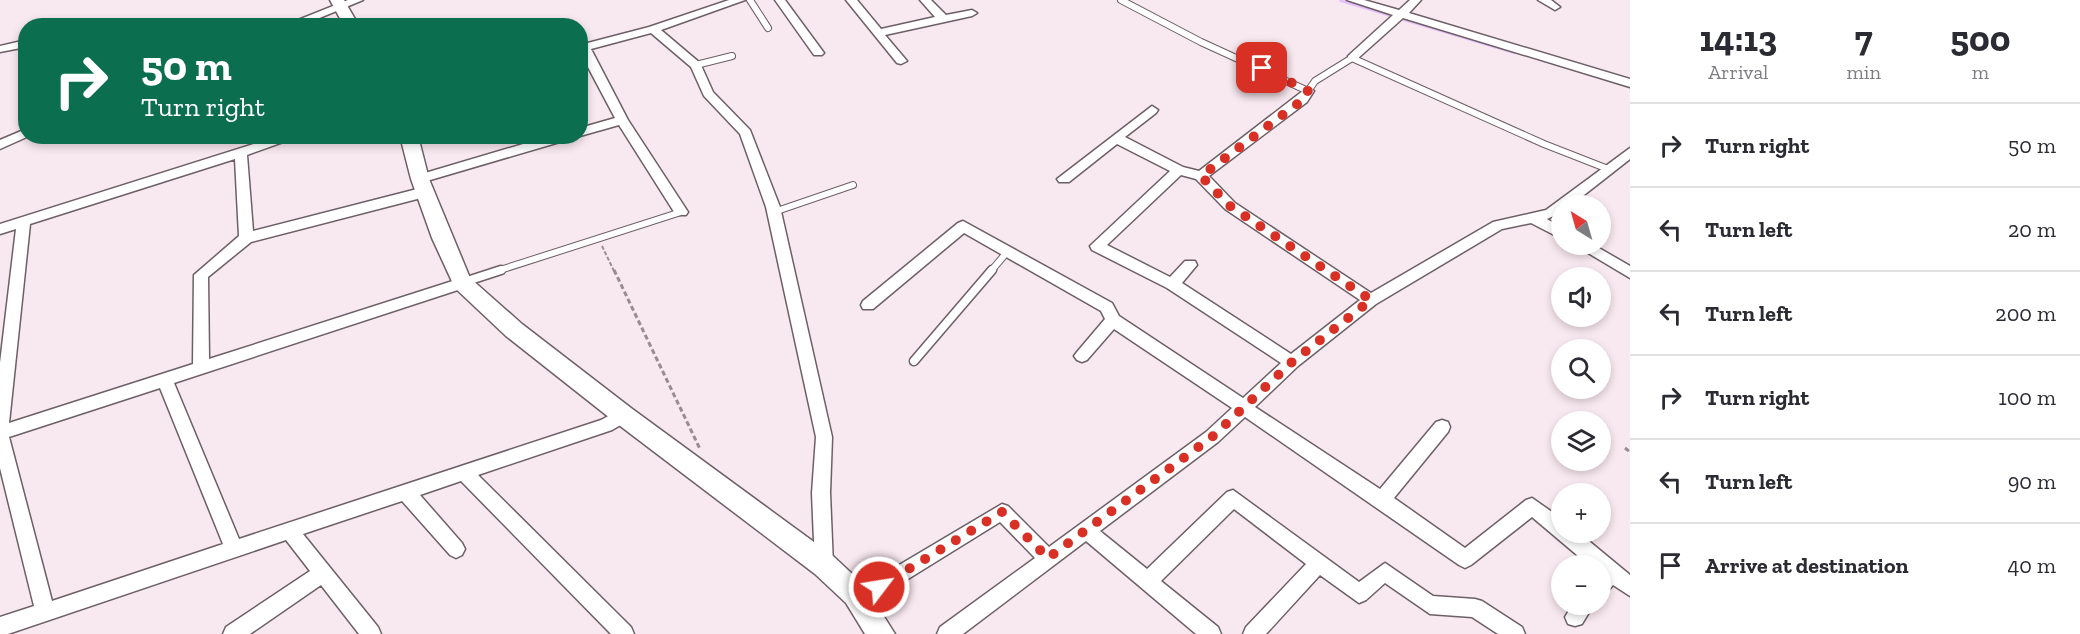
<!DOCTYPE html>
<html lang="en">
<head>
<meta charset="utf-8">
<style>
	body { margin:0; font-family:"Zilla Slab",serif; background:#f7f7f7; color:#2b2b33; height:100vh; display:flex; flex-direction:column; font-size:22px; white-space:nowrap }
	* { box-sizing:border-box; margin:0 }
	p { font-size:20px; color:#7c7c81 }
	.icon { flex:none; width:33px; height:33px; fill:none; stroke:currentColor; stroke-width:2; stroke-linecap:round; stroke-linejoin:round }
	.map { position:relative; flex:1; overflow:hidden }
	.side { display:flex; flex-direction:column; background:#fff; width:450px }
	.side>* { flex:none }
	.top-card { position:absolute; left:18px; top:18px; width:570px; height:126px; border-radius:24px; box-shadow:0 3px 9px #0003; background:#0b6e4f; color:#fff; overflow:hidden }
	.needle { width:39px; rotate:323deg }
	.buttons { position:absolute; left:1551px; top:195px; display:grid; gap:12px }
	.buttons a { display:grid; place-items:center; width:60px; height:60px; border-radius:50%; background:#fff; box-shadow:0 3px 9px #0003; font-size:30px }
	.pin { position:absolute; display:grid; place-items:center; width:51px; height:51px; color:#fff; margin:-26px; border-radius:12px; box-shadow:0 3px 9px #0006 }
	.me { position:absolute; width:66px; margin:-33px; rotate:59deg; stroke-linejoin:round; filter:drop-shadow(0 0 4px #0008) }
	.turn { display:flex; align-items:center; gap:21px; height:126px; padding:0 24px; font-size:27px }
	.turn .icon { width:78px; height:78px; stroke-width:2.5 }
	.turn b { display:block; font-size:42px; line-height:51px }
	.eta { display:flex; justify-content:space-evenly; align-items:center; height:102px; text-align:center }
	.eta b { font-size:36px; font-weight:700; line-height:42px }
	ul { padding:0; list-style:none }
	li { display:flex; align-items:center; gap:18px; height:84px; padding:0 24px; border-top:2px solid #e1e1e2 }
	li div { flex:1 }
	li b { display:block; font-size:22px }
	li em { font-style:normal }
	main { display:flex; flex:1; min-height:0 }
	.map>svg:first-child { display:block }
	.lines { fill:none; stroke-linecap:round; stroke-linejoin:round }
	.stream { stroke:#e5c0fc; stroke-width:4 }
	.lane-far1-casing { stroke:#6d5f66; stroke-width:8 }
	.lane-casing { stroke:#6d5f66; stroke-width:11 }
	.street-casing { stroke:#6d5f66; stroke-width:3 }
	.secondary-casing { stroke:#6d5f66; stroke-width:3 }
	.path-far1 { stroke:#978c91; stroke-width:2; stroke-dasharray:4 2; stroke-linecap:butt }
	.path { stroke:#978c91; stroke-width:3; stroke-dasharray:5 3; stroke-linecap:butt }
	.lane-far1 { stroke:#fff; stroke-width:6 }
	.lane { stroke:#fff; stroke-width:8 }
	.street { fill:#fff; fill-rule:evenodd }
	.secondary { fill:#fff; fill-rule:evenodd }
	.route { stroke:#d93025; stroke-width:10; stroke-dasharray:0 18 }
</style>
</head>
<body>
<main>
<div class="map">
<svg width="1630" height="634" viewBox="0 0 1630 634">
	<rect width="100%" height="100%" fill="#f8e8ef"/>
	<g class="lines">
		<path class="stream" d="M1341,0L1514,52"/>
		<g class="lane-far1-casing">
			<path id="lane-far1" d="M750,0L768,28
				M1121,0L1201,42L1308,91L1315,81L1352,58L1544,144L1608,169
				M696,65L732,56
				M774,212L853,185
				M497,271L681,212
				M991,271L1008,251"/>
		</g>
		<g class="lane-casing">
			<path id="lane" d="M464,282L501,270
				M914,361L992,270"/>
		</g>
		<g class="street-casing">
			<path id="street" d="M348,0H363L300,26H283Z
				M729,0H745L661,30L700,63L713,92L750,130L780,207L832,437L830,493L833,565L830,571L824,574L818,571L815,565L812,493L816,437L766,207L740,134L704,96L691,67L651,33L591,49L628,120L688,212L686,215H676L619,125L580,136V128L615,118L580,52V45L649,27Z
				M775,0H785L824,53L822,55H814Z
				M846,0H857L881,29L935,17L920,0H931L946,15L972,10L977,13L972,16L885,35L907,61L901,64L897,63Z
				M1347,0H1364L1399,10L1410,0H1421L1409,13L1630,79V87L1403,18L1356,60H1348V56L1393,15Z
				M1538,0H1551L1560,7L1555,10Z
				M116,20L123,26H98L99,24Z
				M26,40V47L0,52V46Z
				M1308,87L1314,91L1307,102L1209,176L1235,203L1371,293L1493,222L1546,210L1630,148V159L1570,206H1562V212L1547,219L1562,228V239L1531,223L1502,229L1376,304L1298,366L1255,407L1380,489L1436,422L1442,420L1448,422L1450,427L1448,432L1394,498L1465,548L1526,500L1532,498L1562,519V532H1578L1630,575V596L1613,585L1607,592L1600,595V566H1590L1532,517L1471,565L1465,568L1459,565L1245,417L1218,442L1100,531L1147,569L1227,492L1233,490L1359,582L1385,563L1433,596L1475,599L1482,601L1522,627L1525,634H1498L1472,617L1430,614L1385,583L1366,600L1359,603L1320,575L1266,634H1243L1246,627L1306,564L1234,509L1161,581L1218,627L1221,634H1196L1086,541L963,634H937L940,627L1035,558L1000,522L866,605L859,608L852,605L850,599L852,593L1002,504L1008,506L1049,547L1206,432L1232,408L1114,329L1087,360L1082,362L1077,360L1074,356L1077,352L1105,319L1101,311L964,233L873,309H863L861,305L863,301L958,223L963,221L1112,303L1119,316L1243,398L1281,363L1167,288L1092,250L1090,246L1170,171L1117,144L1069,182H1059L1057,179L1152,106L1158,110L1156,113L1125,137L1183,167L1199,171ZM1181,175L1196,179L1225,209L1360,300L1291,354L1182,283L1197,265L1195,261H1185L1170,277L1107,245Z
				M26,129V136H29L0,149V140Z
				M279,136H300L247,155L253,231L425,187L432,192L425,197L251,242L208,277L209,359L462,278L467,279L469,283L467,287L174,383L239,539L601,420L623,408L629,410L631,415L629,420L612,430L478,475L631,627L634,634H611L461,481L420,495L462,543L465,549L462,555L456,558L450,555L402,501L303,534L378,627L381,634H359L321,585L250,634H223L226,627L310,571L286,540L8,634H0V617L34,606L0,468V363L16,229L0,234V224ZM235,159L239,236L194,275L193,364L9,423L30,224ZM160,388L223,544L52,601L9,437Z
				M550,136H572L570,139L420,183L413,179L415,176Z
				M1573,244H1592L1630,266V278Z
				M1573,604H1594L1582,624L1575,626L1568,624L1565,617Z"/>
		</g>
		<g class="secondary-casing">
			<path id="secondary" d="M330,0H344L359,26H344Z
				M400,136H418L429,179L470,278L522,324L631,408L833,556L864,585L895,634H865L846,603L815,574L615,422L506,336L455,288L432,238L411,179Z"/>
		</g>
		<path class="path-far1" d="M602,246L614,271"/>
		<path class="path" d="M614,270L700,449
			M1625,448L1630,452"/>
		<use href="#lane-far1" class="lane-far1"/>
		<use href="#lane" class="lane"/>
		<use href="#street" class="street"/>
		<use href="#secondary" class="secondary"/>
	</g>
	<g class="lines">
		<path class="route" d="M879,587L1002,512L1048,558L1212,437L1292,362L1371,300L1230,206L1201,176L1304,99L1308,91L1262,68"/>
	</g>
</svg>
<div class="buttons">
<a><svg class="needle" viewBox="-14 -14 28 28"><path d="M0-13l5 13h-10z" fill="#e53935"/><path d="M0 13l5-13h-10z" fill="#7c7c81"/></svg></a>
<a><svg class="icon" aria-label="sound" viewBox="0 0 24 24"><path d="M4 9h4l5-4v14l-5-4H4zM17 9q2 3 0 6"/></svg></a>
<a><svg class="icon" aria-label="search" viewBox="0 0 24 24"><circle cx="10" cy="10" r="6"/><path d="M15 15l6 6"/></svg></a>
<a><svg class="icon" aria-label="layers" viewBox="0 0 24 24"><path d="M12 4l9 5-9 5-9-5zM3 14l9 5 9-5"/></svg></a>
<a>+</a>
<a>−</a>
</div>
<div class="pin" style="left:1262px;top:68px;background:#d93025"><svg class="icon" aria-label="arrive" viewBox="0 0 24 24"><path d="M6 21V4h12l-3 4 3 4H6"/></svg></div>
<svg class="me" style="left:879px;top:587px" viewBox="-20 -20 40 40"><circle r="17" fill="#d93025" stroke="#fff" stroke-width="3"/><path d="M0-11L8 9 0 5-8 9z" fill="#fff"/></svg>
<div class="top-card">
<div class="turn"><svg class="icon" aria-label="right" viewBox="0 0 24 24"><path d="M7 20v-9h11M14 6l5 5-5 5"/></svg><div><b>50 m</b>Turn right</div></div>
</div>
</div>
<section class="side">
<div class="eta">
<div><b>14:13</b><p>Arrival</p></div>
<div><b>7</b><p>min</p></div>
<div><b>500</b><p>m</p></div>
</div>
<ul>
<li><svg class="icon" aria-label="right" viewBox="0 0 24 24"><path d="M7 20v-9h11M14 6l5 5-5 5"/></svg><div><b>Turn right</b></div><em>50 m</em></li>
<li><svg class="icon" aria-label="left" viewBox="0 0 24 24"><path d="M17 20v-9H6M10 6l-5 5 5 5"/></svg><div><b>Turn left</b></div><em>20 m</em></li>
<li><svg class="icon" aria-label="left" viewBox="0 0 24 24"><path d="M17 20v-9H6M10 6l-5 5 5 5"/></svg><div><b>Turn left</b></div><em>200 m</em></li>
<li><svg class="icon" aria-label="right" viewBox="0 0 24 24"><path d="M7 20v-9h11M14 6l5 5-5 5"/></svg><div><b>Turn right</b></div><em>100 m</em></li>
<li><svg class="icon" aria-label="left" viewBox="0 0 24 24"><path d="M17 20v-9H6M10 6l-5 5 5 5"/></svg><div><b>Turn left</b></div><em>90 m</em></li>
<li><svg class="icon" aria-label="arrive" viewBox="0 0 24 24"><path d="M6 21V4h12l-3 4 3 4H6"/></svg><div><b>Arrive at destination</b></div><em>40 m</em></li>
</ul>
</section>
</main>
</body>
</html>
